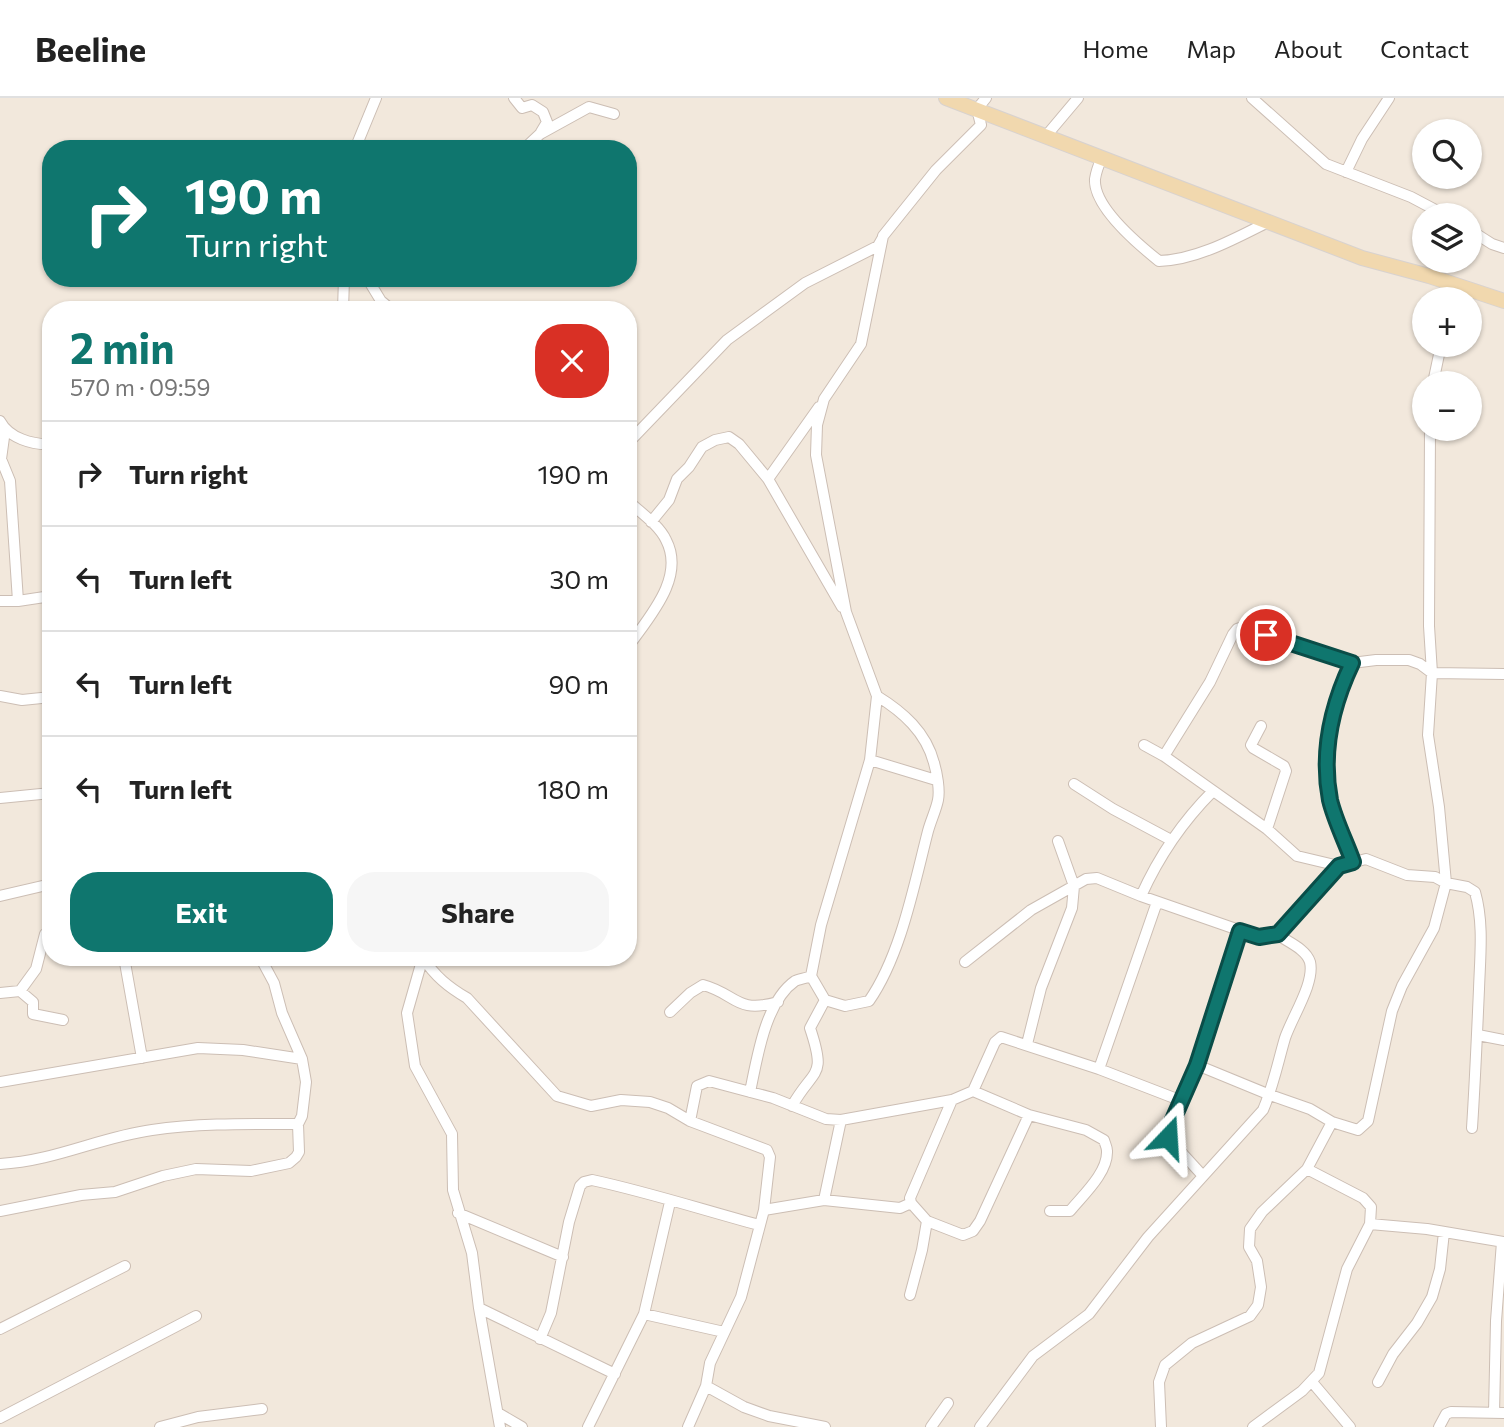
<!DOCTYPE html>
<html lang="en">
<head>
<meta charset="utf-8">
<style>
	body { margin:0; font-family:Commissioner,sans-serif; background:#f6f6f6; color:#222; height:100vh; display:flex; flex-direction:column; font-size:26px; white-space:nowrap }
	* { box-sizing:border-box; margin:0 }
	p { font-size:23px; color:#767676 }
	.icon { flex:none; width:38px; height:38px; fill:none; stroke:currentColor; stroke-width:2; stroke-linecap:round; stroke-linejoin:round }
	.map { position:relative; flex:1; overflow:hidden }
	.drawer { position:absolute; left:42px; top:203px; width:595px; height:665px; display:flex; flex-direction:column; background:#fff; border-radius:28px; box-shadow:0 2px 5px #0004 }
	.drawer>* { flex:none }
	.banner { position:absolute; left:42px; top:42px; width:595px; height:147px; border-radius:28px; box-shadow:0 2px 5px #0004; background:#0f766e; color:#fff; overflow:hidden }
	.fabs { position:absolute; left:1412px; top:21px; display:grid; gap:14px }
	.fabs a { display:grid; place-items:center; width:70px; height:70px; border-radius:50%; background:#fff; box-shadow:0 2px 5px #0004; font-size:35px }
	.pin { position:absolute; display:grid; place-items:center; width:60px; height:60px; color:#fff; margin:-30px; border:4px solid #fff; border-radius:50%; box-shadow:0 2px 7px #0007 }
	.me { position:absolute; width:77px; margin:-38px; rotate:20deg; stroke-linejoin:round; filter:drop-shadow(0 0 5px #0008) }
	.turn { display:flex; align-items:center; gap:24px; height:147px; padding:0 28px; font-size:32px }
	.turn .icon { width:91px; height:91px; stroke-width:2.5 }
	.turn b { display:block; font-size:49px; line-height:60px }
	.round { display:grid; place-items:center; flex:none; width:74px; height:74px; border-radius:28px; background:#f6f6f6 }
	.summary { display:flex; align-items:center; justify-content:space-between; height:119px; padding:0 28px }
	h1 { font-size:42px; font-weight:700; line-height:52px; color:#0f766e }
	.primary-button { display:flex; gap:14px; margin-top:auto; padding:14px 28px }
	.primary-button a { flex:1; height:80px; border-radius:28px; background:#0f766e; color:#fff; font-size:28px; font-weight:700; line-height:80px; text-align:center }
	.primary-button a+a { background:#f6f6f6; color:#222 }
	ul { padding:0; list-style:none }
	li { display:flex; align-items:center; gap:21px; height:105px; padding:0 28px; border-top:2px solid #e0e0e0 }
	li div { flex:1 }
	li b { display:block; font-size:26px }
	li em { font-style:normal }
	header { display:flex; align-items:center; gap:42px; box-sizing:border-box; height:98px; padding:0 35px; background:#fff; border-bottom:2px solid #e0e0e0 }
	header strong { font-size:33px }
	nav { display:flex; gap:38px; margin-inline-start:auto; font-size:24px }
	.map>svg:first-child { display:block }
	.residential { fill:#f2e8dc; fill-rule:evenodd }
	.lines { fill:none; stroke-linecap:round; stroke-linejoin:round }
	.minor-casing { stroke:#ccbeb4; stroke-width:12 }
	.major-casing { stroke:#d8d2cf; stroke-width:16 }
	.minor { stroke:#fff; stroke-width:10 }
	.major { stroke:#f1d8ae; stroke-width:14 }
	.route-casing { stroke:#0a4d48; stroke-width:18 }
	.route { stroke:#0f766e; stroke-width:12 }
</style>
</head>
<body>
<header>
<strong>Beeline</strong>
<nav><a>Home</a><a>Map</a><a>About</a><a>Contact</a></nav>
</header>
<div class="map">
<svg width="1504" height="1329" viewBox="0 0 1504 1329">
	<rect width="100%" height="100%" fill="#fbf5ed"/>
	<path class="residential" d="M0,0H1504V1329H0ZM1424,33H1470V79H1424ZM51,51H628V180H51ZM1424,117H1470V163H1424ZM1424,201H1470V247H1424ZM51,212H628V859H51ZM1424,285H1470V331H1424Z"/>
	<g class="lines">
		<g class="minor-casing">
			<path id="minor" d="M514,0L522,10L532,7L543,14L547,24L541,34
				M1252,0L1326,66L1411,99L1445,117
				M1046,38L1078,0
				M355,51L376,0
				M524,51L540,36L589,9L614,16
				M1102,59C1099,66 1096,74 1095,81C1093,109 1139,147 1159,163C1197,162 1236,140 1270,123
				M1346,74L1362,41L1389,0
				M1470,132L1492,146L1504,150
				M367,180L381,203L392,212
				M343,212L344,180
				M1433,285L1441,247
				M0,323C9,340 32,347 51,346
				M5,332L1,361L10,383L18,503
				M628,345L727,242L805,185L878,148L882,141
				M768,381L819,309
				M628,403C640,414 659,427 666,442C686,480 648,520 628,549
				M651,424L669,402L677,381L689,369L702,349L715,342L729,339L739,346L768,381L842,509
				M0,503H18L51,498
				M1352,565C1332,607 1321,655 1330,702C1335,723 1346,744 1353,763
				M0,598L22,602L51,599
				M877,598C903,614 926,634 934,665C937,675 940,692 938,702C936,712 931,722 928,733C914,787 901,857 869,903L845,908L825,902L811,878L821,827L870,662L936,682
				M1261,628L1251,647L1253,650L1284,668L1286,673L1267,731
				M1144,647L1164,658L1267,731L1297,758L1339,768
				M1164,658L1210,584L1233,536L1237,531L1243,529L1352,565L1376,562H1409L1420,566L1432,575L1504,576
				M870,662L877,598L846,514L816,357L817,327L824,301L861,246L883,138L936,72L981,27L977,11L986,0
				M1074,686L1113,711L1171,742
				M0,700L51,695
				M0,798L51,786
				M1141,798C1159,758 1181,725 1213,693
				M124,859L142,960
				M423,859L407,915L415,968L452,1036L453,1092L472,1155L479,1210L500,1329
				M423,860C435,878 448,889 467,900L557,998L591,1008L621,1002L650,1004L668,1010L690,1023L767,1052L770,1059L764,1112L741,1199L710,1265L706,1288L688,1329
				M965,864L1031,812L1086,781L1097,780L1141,798L1259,839L1278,837L1339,768L1366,761L1407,777L1435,779L1446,785L1467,789L1475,794C1484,825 1480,859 1479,891C1477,937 1475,984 1472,1030
				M20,893L36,871L45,836L51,833
				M0,895L20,893L33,904V916L63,922
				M670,914L690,895L703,887C737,896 735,916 778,904
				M1478,937L1504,942
				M1027,946L1041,890L1072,810L1074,788L1058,743
				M1197,967L1270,997L1310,1011L1332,1024L1358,1032L1368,1023L1392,913L1402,888L1434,830L1446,785L1439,709L1428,637L1432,575L1429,528L1430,331
				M1099,971L1157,804
				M0,984L198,950L243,952L302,961
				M973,993L1029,1017L1086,1032L1104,1042C1105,1046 1107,1049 1107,1053C1108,1075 1082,1098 1070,1113H1050
				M750,994C757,961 765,904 795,883C799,881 807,880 811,878
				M792,1008C814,969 827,981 810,930L825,902
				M690,1023L697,988L709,983L773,1000L826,1021L841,1022L952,1002L973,993L995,944L1001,939L1099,971L1182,1003
				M0,1066C55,1063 100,1039 152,1032C200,1025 250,1026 298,1026
				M1203,1078L1171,1043L1168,1033L1197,967L1217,898L1240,833
				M824,1102L841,1022
				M764,1112L824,1102L900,1110L911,1105L910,1100L952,1002
				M0,1113L81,1097L115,1094L163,1078L196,1071L251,1073L289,1065L296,1059L299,1054L298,1026L302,1018L306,984L302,961L282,915L274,885L260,859
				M458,1115L563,1159
				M927,1123L963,1137L973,1133L980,1123L1029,1017
				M1370,1126L1427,1131L1504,1144
				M910,1197L922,1152L927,1123L911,1105
				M479,1210L615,1276
				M644,1216L724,1234
				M0,1231L125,1168
				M540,1241L551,1215L569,1124L580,1088L584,1084L592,1082C648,1094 703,1112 759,1127
				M1312,1284L1350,1329
				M1378,1284L1393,1256L1417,1225L1432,1199L1440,1171L1444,1134
				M706,1288L744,1309L769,1318L825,1329
				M498,1315L522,1329
				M1494,1315L1496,1223L1502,1144
				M0,1320L196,1218
				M160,1329L198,1319L262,1311
				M588,1329L644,1216L670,1104
				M931,1329L948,1305
				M980,1329L1033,1258L1089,1216L1148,1139L1263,1012C1273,989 1278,964 1285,940C1292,919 1315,885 1310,864C1306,851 1288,844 1278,837
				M1161,1329L1159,1284L1165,1267L1192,1245L1250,1218L1258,1207L1261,1189L1257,1163L1249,1149L1250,1131L1262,1114L1307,1071L1332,1024
				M1253,1329L1302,1293L1319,1275L1347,1171L1370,1126L1371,1109L1363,1100L1307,1071
				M1439,1329L1446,1316L1451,1314L1504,1315"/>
		</g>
		<g class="major-casing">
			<path id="major" d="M946,0L1362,160L1429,178L1504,203"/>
		</g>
		<use href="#minor" class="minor"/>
		<use href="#major" class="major"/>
	</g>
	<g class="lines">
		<g class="route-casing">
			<path id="route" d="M1168,1039V1033L1197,967L1240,833L1259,839L1278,836L1339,768L1353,764C1346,744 1335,723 1330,702C1321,655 1332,607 1352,565L1266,537"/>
		</g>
		<use href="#route" class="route"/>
	</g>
</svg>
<div class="fabs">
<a><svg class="icon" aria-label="search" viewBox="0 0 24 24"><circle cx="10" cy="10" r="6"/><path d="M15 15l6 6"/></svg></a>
<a><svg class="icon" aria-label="layers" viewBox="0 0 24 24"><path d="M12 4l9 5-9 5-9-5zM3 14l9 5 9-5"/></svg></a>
<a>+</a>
<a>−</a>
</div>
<div class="pin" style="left:1266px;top:537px;background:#d93025"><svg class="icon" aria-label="arrive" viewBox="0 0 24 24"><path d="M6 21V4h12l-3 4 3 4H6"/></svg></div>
<svg class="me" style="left:1168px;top:1039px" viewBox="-20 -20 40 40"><path d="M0-17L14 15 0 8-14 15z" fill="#0f766e" stroke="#fff" stroke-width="4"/></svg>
<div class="banner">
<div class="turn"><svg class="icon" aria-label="right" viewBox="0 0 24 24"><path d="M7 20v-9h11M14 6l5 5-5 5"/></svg><div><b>190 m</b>Turn right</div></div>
</div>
<section class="drawer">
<div class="summary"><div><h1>2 min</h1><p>570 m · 09:59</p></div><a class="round" style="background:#d93025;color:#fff"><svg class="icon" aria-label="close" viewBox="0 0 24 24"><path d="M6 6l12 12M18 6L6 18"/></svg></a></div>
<ul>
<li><svg class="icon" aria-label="right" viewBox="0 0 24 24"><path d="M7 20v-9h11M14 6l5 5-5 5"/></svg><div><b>Turn right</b></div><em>190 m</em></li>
<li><svg class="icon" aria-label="left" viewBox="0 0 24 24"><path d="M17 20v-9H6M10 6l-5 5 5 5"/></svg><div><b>Turn left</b></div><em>30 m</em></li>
<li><svg class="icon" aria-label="left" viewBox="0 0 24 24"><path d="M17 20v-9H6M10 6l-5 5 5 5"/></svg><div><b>Turn left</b></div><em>90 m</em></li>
<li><svg class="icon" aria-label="left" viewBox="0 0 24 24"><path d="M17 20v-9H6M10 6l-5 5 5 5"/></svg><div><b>Turn left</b></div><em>180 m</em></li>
</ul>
<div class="primary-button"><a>Exit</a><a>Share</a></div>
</section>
</div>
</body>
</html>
